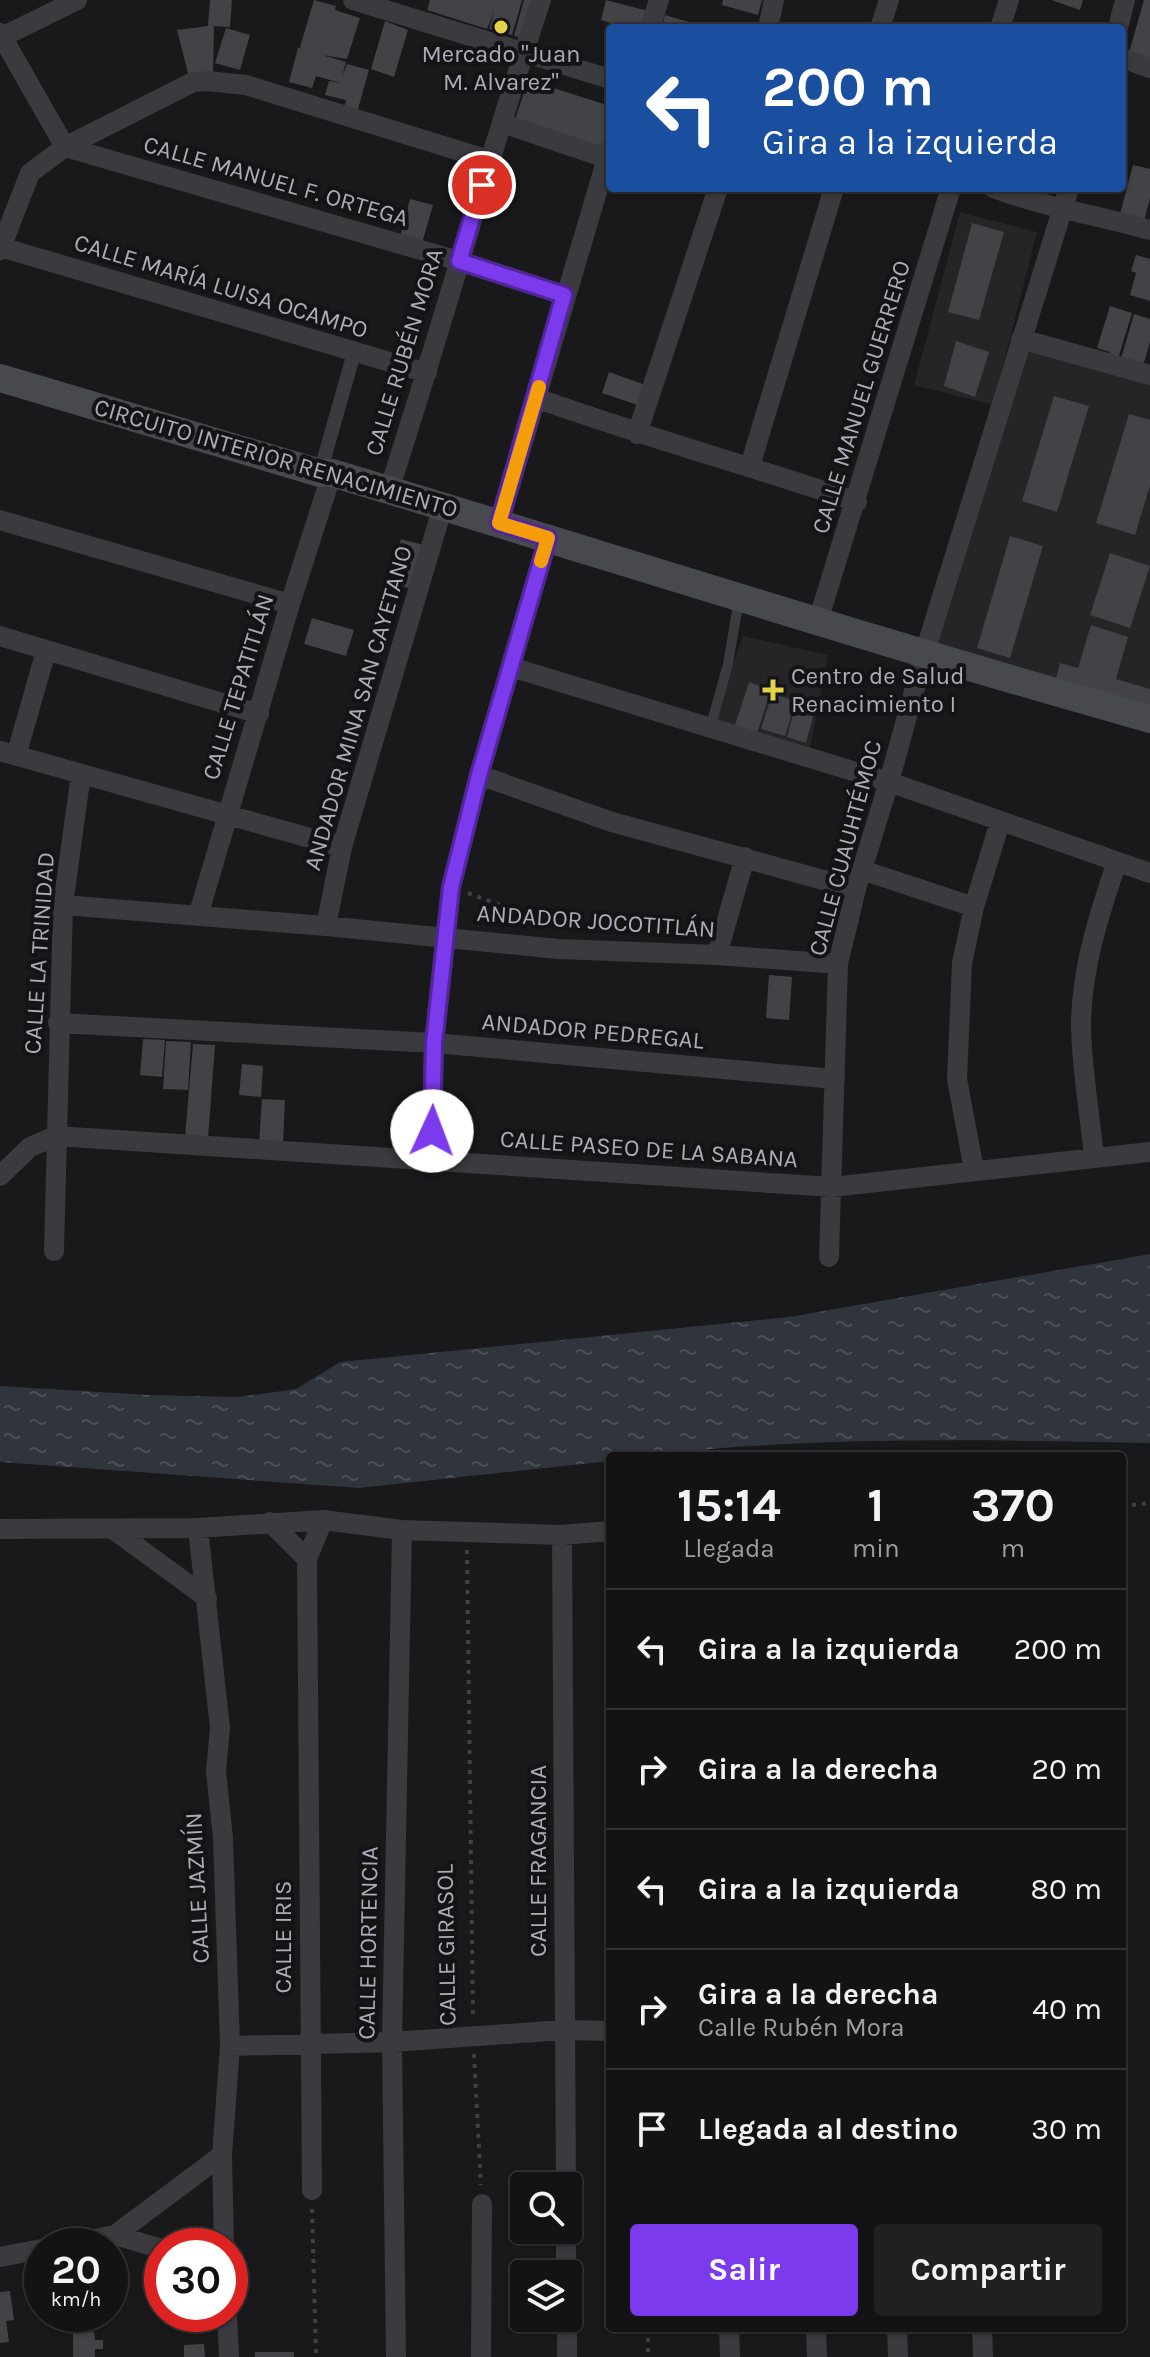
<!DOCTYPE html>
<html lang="es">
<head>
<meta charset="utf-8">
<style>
	body { margin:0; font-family:Karla,sans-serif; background:#202022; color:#f1f3f6; height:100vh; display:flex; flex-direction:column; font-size:30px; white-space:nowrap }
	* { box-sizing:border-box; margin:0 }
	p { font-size:26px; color:#9d9ea0 }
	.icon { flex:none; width:44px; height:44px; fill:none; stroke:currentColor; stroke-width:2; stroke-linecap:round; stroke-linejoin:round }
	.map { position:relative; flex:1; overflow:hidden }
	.panel { position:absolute; left:606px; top:1452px; width:520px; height:880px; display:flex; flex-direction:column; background:#131214; border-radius:8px; box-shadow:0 2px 6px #0004,0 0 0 2px #323234 }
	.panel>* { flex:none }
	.hud { position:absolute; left:606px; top:24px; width:520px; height:168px; border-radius:8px; box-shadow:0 2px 6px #0004,0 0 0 2px #323234; background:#1a4fa0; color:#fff; overflow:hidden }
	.controls { position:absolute; left:510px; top:2172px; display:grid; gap:16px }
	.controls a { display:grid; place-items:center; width:72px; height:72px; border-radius:8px; background:#131214; box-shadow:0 2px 6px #0004,0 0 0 2px #323234; font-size:40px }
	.speed { position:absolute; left:24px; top:2228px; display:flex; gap:16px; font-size:40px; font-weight:700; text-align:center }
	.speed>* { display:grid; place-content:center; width:104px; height:104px; border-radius:50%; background:#131214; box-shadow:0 2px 6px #0004,0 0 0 2px #323234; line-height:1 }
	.speed small { font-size:20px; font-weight:400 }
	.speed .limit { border:12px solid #d22; background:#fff; color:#111 }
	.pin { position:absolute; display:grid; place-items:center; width:68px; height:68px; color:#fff; margin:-34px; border:4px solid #fff; border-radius:50%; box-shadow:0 2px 8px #0007 }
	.me { position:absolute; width:88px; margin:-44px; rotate:2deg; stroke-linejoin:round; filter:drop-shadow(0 0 6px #0008) }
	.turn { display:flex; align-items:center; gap:28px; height:168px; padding:0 24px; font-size:36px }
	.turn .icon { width:104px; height:104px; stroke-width:2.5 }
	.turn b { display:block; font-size:56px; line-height:68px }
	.eta { display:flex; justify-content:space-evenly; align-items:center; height:136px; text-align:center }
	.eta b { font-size:48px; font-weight:700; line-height:56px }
	.action { display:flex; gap:16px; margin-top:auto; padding:16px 24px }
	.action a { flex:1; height:92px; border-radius:8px; background:#7c3aed; color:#fff; font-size:32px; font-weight:700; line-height:92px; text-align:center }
	.action a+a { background:#202022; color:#f1f3f6 }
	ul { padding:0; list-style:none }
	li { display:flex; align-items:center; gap:24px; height:120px; padding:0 24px; border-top:2px solid #323234 }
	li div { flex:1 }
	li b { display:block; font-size:30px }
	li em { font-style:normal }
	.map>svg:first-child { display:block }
	.built { fill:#252427 }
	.water { fill:url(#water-ripples) }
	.building { fill:#434247 }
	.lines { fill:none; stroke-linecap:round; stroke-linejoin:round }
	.path { stroke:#404046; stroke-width:4; stroke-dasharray:4 6; stroke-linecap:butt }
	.service { stroke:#3a3a3f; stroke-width:10 }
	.pedestrian { stroke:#3a3a3f; stroke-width:14 }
	.minor { stroke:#3a3a3f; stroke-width:20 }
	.secondary { stroke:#48484f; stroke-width:28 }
	.route-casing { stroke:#51269a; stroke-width:20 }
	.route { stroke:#7c3aed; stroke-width:14 }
	.slow { stroke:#f59e0b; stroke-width:14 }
	.poi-dot { fill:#e2d348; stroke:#141315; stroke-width:3 }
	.labels { text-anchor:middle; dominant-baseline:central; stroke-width:8; stroke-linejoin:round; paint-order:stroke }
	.poi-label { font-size:24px; fill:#acadb9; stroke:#141315 }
	.street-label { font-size:24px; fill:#acadb9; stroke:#141315 }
</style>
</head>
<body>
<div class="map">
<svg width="1150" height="2357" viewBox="0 0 1150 2357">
	<defs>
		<pattern id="water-ripples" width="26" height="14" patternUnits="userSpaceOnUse" patternTransform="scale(2)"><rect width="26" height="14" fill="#2f343d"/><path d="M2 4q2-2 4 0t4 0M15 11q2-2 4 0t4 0" fill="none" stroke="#4a4f57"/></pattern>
	</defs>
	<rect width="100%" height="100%" fill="#19181a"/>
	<path class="built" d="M960,212L1037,232L993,405L914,385Z
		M1028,350L1150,383V709L933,649Z
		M743,636L828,655L809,754L712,724Z"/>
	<path class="water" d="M1150,1254V1443C1017,1440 883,1438 749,1446C702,1449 657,1456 610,1456V1461L359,1488L0,1462V1386L148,1395L239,1397L296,1389L340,1362L789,1317Z"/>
	<path class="building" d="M210,0H232L230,27L214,26L213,77H189L177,30L208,26Z
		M314,0L336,6L335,10L360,18L347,59L322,55L346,62L342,77L347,64L369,70L356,116L343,112L346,100L325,95L329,81L341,83L316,76L312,88L289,82L298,48H302L300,47Z
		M430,0H522L512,35L489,29L494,11L487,29L427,10Z
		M524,0H536L525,38L514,36Z
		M606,0L648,11L643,28H627L601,20Z
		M723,0H762L758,15L722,5Z
		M1051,0H1083L1080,10Z
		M1144,0H1150V62L1128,56Z
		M665,15L706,27V28L662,27Z
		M385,21L408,30L394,77L371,69Z
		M226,28L250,35L240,70L215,63Z
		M528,80L610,106V130L603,154L513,126Z
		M1133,165L1150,169V198L1144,221L1120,214Z
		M410,199L433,205L420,250L398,244Z
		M972,223L1004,232L979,320L948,312Z
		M1136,255L1150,259V301L1130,295L1136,273L1131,271Z
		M1110,306L1132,313L1117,362L1108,359L1110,352L1097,348Z
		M1134,314L1150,319V342L1142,369L1120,362Z
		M956,341L989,352L975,397L944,386Z
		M609,372L651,387L644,407L602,393Z
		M1054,396L1089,406L1057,512L1022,501Z
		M1129,414L1150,420V486L1135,535L1096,523Z
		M1010,536L1043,546L1010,658L977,648Z
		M401,539L427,546L415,590L389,582Z
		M1110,553L1150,566L1130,628L1090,615Z
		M312,618L354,630L346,656L304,644Z
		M1091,625L1128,637L1116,679L1150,689V706L1056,678L1060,663L1078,668Z
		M749,682L771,690L756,736L734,728Z
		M772,694L796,701L785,736L761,729Z
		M795,707L814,713L806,743L787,737Z
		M769,975L792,977L789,1020L766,1018Z
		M143,1039L165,1040L162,1077L140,1075Z
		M166,1041L191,1042L188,1090L163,1089Z
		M193,1044L215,1045L208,1139L185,1137Z
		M242,1064L263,1066L261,1097L239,1095Z
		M262,1099L285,1100L283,1144L259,1143Z
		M10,2291L14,2320L6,2321L9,2342L0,2343V2292Z
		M94,2332L95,2340H103V2349H95V2357H73V2333Z
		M204,2344L205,2357H184V2345Z
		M255,2352H294V2357H255Z"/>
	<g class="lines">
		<path class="path" d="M468,893L533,917L542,928
			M1122,1506L1150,1503
			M467,1550L473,2018
			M474,2054L481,2185
			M312,2209L316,2357
			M648,2328V2357"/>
		<path class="service" d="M710,729L728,664L739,599"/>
		<path class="pedestrian" d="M320,473L354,353"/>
		<path class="minor" d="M353,0L610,79
			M650,28L659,0
			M768,28L774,0
			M880,28L889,0
			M1000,28L1009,0
			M1118,28L1125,0
			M0,33L65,147
			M0,38L77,0
			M1122,58L1150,68
			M502,123L606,158
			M65,147L459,261L564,295
			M993,188C1044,207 1097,215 1150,230
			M1,247L427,373
			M0,250L30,173L65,147L193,82L207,81L246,85L489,160
			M1021,339L1150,375
			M536,398C642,436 750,466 857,502
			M637,434L718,188
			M750,466L834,188
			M389,490C442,328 487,162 541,0
			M0,520L290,604
			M499,523L610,148
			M818,621L951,188
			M0,636L259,714
			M511,667L889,782L1150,873
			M0,751L342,847
			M16,756L46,651
			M479,775L612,822L856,889
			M862,870L974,907
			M63,905L326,926L558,949L717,955L838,964
			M198,916L290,604L332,473
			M326,926L342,847L443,506
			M717,955L745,857
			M58,1023L434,1043L835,1079
			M1094,1157C1090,1115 1081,1065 1081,1023C1082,967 1099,914 1117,862
			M431,1161L434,1043L451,887L479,775L548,538
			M974,1170L957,1079L962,963L974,907L1000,822
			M0,1176L30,1147L56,1136L832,1187L1150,1152
			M54,1251L63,905L81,774
			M829,1257L838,964L856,889L889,782L924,655L1069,188
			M270,1522L307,1559
			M198,1528L220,1728L216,1771L223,1838L230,2046L222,2155L224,2246
			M0,1529L198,1528L323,1520L402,1530L562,1535L610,1531
			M114,1530L207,1598
			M562,1535L566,2186
			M230,2046L392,2042L564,2030L610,2031
			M312,2190L307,1559L323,1520
			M566,2230V2274
			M115,2235L162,2249
			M58,2246L115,2235L222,2155
			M0,2257L42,2249
			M227,2314L229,2357
			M567,2318V2357
			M729,2328L730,2357
			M816,2328L817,2357
			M897,2328L898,2357
			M982,2328L983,2357
			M396,2357L392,2042L402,1530
			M481,2357L482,2204"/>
		<path class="secondary" d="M0,378L320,473H332C605,555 876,642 1150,719"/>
	</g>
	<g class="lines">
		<g class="route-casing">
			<path id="route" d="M432,1131L434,1043L451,887L479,775L548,538L499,523L564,295L459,261L482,185"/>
		</g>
		<use href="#route" class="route"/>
		<path class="slow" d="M539,387L499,523L548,538L541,561"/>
	</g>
	<g class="poi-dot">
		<circle cx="501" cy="27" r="8"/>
		<path d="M769 678h8v8h8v8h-8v8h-8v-8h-8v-8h8z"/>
	</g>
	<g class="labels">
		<g class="poi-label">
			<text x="501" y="54">Mercado "Juan<tspan x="501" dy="28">M. Alvarez"</tspan></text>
			<text x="791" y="676" text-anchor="start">Centro de Salud<tspan x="791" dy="28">Renacimiento I</tspan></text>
		</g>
		<g class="street-label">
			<text transform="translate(276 181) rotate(16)">CALLE MANUEL F. ORTEGA</text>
			<text transform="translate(221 286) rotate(17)">CALLE MARÍA LUISA OCAMPO</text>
			<text transform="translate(404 352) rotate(-73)">CALLE RUBÉN MORA</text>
			<text transform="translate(861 397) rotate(-73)">CALLE MANUEL GUERRERO</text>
			<text transform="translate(276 458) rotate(16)">CIRCUITO INTERIOR RENACIMIENTO</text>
			<text transform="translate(238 687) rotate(-73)">CALLE TEPATITLÁN</text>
			<text transform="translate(358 708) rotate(-74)">ANDADOR MINA SAN CAYETANO</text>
			<text transform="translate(845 848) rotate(-75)">CALLE CUAUHTÉMOC</text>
			<text transform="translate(596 921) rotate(4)">ANDADOR JOCOTITLÁN</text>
			<text transform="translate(39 953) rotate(-86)">CALLE LA TRINIDAD</text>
			<text transform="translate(593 1031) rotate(5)">ANDADOR PEDREGAL</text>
			<text transform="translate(649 1149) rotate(4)">CALLE PASEO DE LA SABANA</text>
			<text transform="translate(538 1861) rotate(-90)">CALLE FRAGANCIA</text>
			<text transform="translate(197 1888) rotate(-93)">CALLE JAZMÍN</text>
			<text transform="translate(283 1937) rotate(-90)">CALLE IRIS</text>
			<text transform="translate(368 1943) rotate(-89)">CALLE HORTENCIA</text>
			<text transform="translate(446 1945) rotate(-91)">CALLE GIRASOL</text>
		</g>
	</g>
</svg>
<div class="controls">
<a><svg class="icon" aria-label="search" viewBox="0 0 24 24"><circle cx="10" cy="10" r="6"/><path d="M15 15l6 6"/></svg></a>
<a><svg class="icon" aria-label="layers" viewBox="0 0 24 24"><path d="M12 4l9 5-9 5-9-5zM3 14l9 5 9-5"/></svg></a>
</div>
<div class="speed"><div>20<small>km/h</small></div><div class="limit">30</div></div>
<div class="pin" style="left:482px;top:185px;background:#d93025"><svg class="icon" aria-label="arrive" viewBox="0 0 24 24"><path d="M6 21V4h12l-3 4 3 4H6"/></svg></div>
<svg class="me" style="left:432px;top:1131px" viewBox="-20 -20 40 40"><circle r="19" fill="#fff"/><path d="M0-13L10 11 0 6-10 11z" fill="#7c3aed"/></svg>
<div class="hud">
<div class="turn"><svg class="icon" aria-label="left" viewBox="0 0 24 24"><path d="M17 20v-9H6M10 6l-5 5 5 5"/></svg><div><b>200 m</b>Gira a la izquierda</div></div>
</div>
<section class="panel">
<div class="eta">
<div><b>15:14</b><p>Llegada</p></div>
<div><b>1</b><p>min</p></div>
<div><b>370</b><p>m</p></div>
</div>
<ul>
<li><svg class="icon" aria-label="left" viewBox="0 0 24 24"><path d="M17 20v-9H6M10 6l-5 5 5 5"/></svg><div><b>Gira a la izquierda</b></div><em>200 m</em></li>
<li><svg class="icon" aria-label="right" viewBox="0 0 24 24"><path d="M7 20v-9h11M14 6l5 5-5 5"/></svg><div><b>Gira a la derecha</b></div><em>20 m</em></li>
<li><svg class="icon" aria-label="left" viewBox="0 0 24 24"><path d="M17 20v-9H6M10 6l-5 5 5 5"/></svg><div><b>Gira a la izquierda</b></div><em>80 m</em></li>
<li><svg class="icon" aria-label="right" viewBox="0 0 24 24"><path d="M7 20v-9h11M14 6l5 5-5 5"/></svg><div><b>Gira a la derecha</b><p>Calle Rubén Mora</p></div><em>40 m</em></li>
<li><svg class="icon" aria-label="arrive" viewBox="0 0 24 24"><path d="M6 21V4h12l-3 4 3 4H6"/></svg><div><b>Llegada al destino</b></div><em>30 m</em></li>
</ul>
<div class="action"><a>Salir</a><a>Compartir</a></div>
</section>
</div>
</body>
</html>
